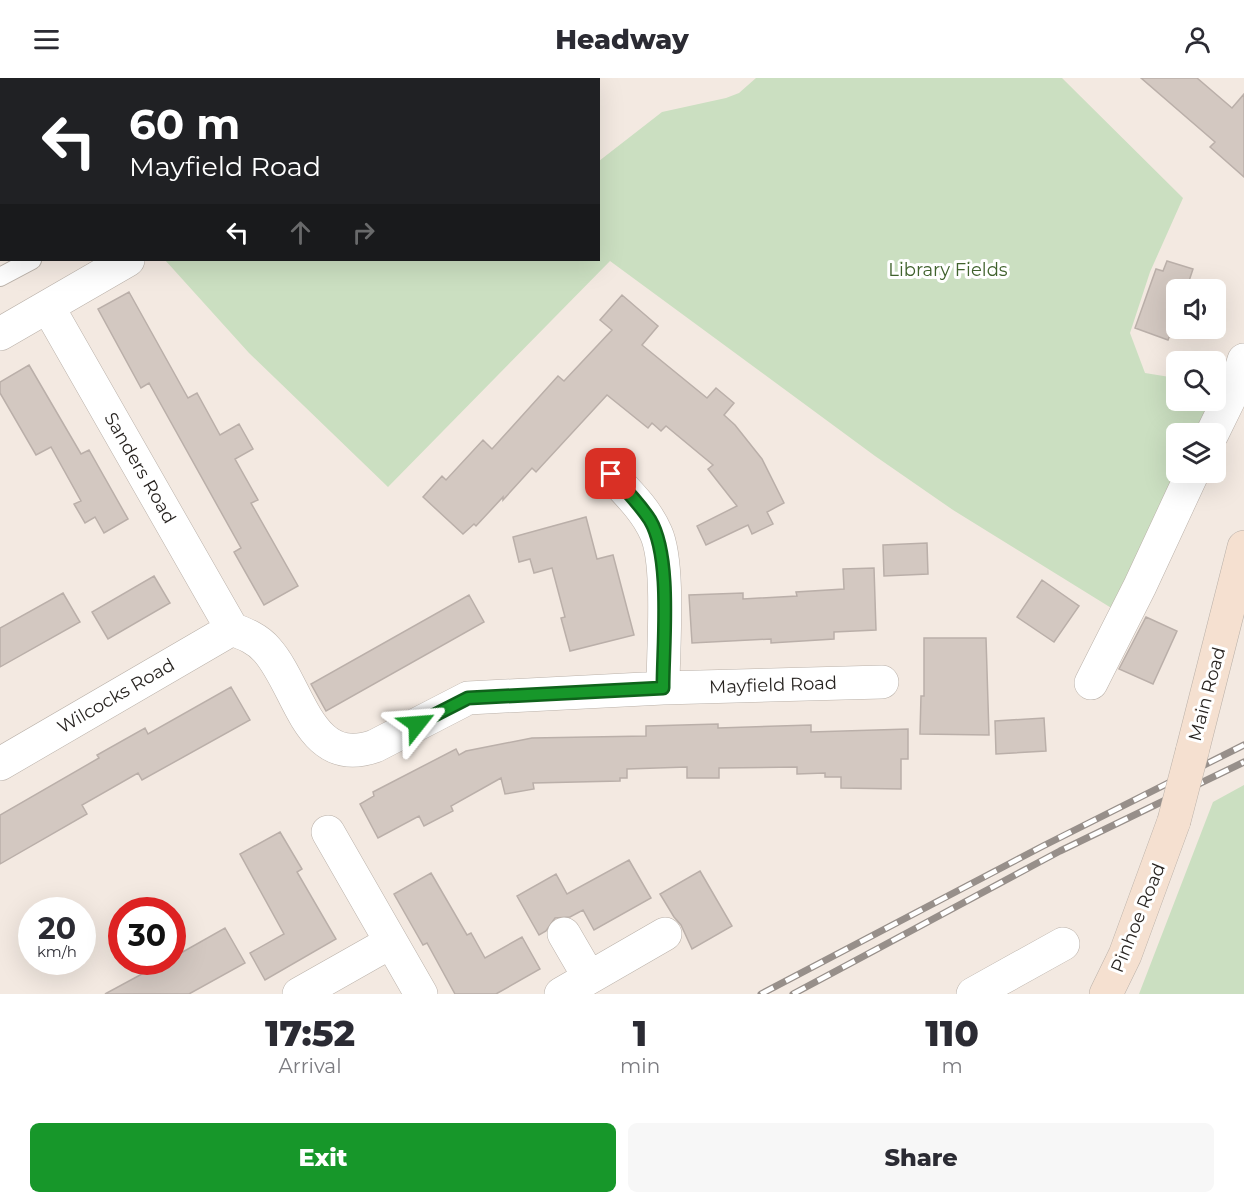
<!DOCTYPE html>
<html lang="en">
<head>
<meta charset="utf-8">
<style>
	body { margin:0; font-family:Montserrat,sans-serif; background:#f7f7f7; color:#2b2b33; height:100vh; display:flex; flex-direction:column; font-size:22px; white-space:nowrap }
	* { box-sizing:border-box; margin:0 }
	p { font-size:20px; color:#7c7c81 }
	.icon { flex:none; width:33px; height:33px; fill:none; stroke:currentColor; stroke-width:2; stroke-linecap:round; stroke-linejoin:round }
	.map { position:relative; height:916px; overflow:hidden }
	.details { display:flex; flex-direction:column; background:#fff; flex:1 }
	.details>* { flex:none }
	.banner { position:absolute; left:0px; top:0px; width:600px; height:183px; box-shadow:0 6px 24px #0002; background:#202124; color:#fff; overflow:hidden }
	.buttons { position:absolute; left:1166px; top:201px; display:grid; gap:12px }
	.buttons a { display:grid; place-items:center; width:60px; height:60px; border-radius:9px; background:#fff; box-shadow:0 6px 24px #0002; font-size:30px }
	.speed { position:absolute; left:18px; top:819px; display:flex; gap:12px; font-size:30px; font-weight:700; text-align:center }
	.speed>* { display:grid; place-content:center; width:78px; height:78px; border-radius:50%; background:#fff; box-shadow:0 6px 24px #0002; line-height:1 }
	.speed small { font-size:15px; font-weight:400 }
	.speed .limit { border:9px solid #d22; background:#fff; color:#111 }
	.pin { position:absolute; display:grid; place-items:center; width:51px; height:51px; color:#fff; margin:-26px; border-radius:12px; box-shadow:0 3px 9px #0006 }
	.me { position:absolute; width:66px; margin:-33px; rotate:62deg; stroke-linejoin:round; filter:drop-shadow(0 0 4px #0008) }
	.turn { display:flex; align-items:center; gap:21px; height:126px; padding:0 30px; font-size:27px }
	.turn .icon { width:78px; height:78px; stroke-width:2.5 }
	.turn b { display:block; font-size:42px; line-height:51px }
	.lanes { display:flex; align-items:center; height:57px; padding:0 30px; background:#0003; justify-content:center; gap:30px; direction:ltr }
	.lanes .off { opacity:.35 }
	.eta { display:flex; justify-content:space-evenly; align-items:center; height:102px; text-align:center }
	.eta b { font-size:36px; font-weight:800; line-height:42px }
	.primary-button { display:flex; gap:12px; margin-top:auto; padding:12px 30px }
	.primary-button a { flex:1; height:69px; border-radius:9px; background:#17972a; color:#fff; font-size:24px; font-weight:800; line-height:69px; text-align:center }
	.primary-button a+a { background:#f7f7f7; color:#2b2b33 }
	header { display:flex; justify-content:space-between; align-items:center; height:78px; padding:0 30px; background:#fff; font-size:27px; font-weight:800 }
	.map>svg:first-child { display:block }
	.green { fill:#cbdfc1 }
	.building { fill:#d3c8c1; stroke:#baafa9; stroke-width:1.5 }
	.lines { fill:none; stroke-linecap:round; stroke-linejoin:round }
	.lane-casing { stroke:#bab1a9; stroke-width:20 }
	.street-casing { stroke:#bab1a9; stroke-width:34 }
	.secondary-casing { stroke:#bab1a9; stroke-width:34 }
	.lane { stroke:#fff; stroke-width:18 }
	.street { stroke:#fff; stroke-width:33 }
	.secondary { stroke:#f5e0d0; stroke-width:33 }
	.rail-casing { stroke:#978f8a; stroke-width:7 }
	.rail { stroke:#fff; stroke-width:4.5; stroke-dasharray:14; stroke-linecap:butt }
	.secondary-bridge-casing { stroke:#bab1a9; stroke-width:34; stroke-linecap:butt }
	.secondary-bridge { stroke:#f5e0d0; stroke-width:33 }
	.route-casing { stroke:#0f621b; stroke-width:15 }
	.route { stroke:#17972a; stroke-width:10 }
	.labels { text-anchor:middle; dominant-baseline:central; stroke-width:6; stroke-linejoin:round; paint-order:stroke }
	.park-label { font-size:18px; fill:#40622d; stroke:#fff }
	.street-label { font-size:18px; fill:#282421; stroke:#fff }
</style>
</head>
<body>
<header><svg class="icon" aria-label="menu" viewBox="0 0 24 24"><path d="M4 6h16M4 12h16M4 18h16"/></svg>Headway<svg class="icon" aria-label="person" viewBox="0 0 24 24"><circle cx="12" cy="8" r="4"/><path d="M4 21q1-7 8-7t8 7"/></svg></header>
<div class="map">
<svg width="1244" height="916" viewBox="0 0 1244 916">
	<rect width="100%" height="100%" fill="#f3e9e1"/>
	<path class="green" d="M22,0H274L275,1H20Z
		M756,0H1062L1183,120L1150,194L1130,255L1145,295L1176,300V322H1215V305L1230,308L1205,355L1176,356V394L1121,536L953,432L875,378L610,183L388,409L249,275L165,182H598L599,83L662,34L726,20L739,15Z
		M1244,707V916H1139L1213,724Z"/>
	<path class="building" d="M1141,0H1197L1232,30L1244,16V99L1210,69L1215,64Z
		M1167,183L1193,191L1186,212H1176V240L1168,262L1135,250L1156,191L1163,193Z
		M129,214L188,320L197,315L220,357L239,346L253,371L235,381L258,422L251,425L298,508L264,527L234,474L241,470L149,305L141,310L98,231Z
		M622,217L658,248L642,267L707,320L716,310L734,325L724,337L735,347L762,381L784,425L767,434L773,446L752,456L748,447L706,467L697,448L737,428L708,391L713,387L666,348L661,353L652,345L648,350L607,317L536,394L532,390L503,422V419L476,448L474,446L463,456L423,419L442,398L446,402L483,362L492,371L558,298L564,303L612,252L600,242Z
		M29,287L81,376L89,372L128,441L104,455L95,439L85,445L74,426L81,423L51,369L36,377L0,315V304Z
		M586,439L597,481L613,477L634,557L570,573L561,540L565,539L552,490L534,495L530,481L519,484L513,459Z
		M927,465L928,496L884,498L883,467Z
		M874,490L876,552L834,554V561L771,565V561L692,565L689,517L743,515V521L797,518L796,514L844,511L843,491Z
		M154,498L170,525L108,561L92,534Z
		M1042,502L1079,528L1054,564L1017,539Z
		M63,515L80,544L0,589V550Z
		M469,517L484,544L326,633L311,606Z
		M1146,539L1177,553L1153,606L1119,591Z
		M924,560H986L989,657L920,656L921,618H924Z
		M231,609L250,642L142,702L138,695L82,727L87,736L0,786V737L99,680L97,677L145,650L148,656Z
		M1044,640L1046,673L996,676L995,643Z
		M718,646V650L811,647V654L908,651V681H901V711L841,710V699H825V695L797,696V689L719,690V700H687V689L627,691V700H620V703L533,705L534,711L505,716L501,700L451,728L453,733L424,748L419,738L378,760L360,726L374,718L373,714L456,671L459,677L466,673L532,660L646,658V648Z
		M280,754L302,791L297,794L336,861L265,902L250,875L284,856L240,776Z
		M629,782L651,820L594,852L583,832L570,839L555,840L546,853L539,857L517,818L556,796L567,816Z
		M700,793L732,848L692,871L681,847L674,839L660,816Z
		M431,795L467,857L471,855L485,880L522,859L540,891L496,916H455L427,865L423,867L394,816Z
		M225,850L245,885L189,916H105L153,890L172,884V880Z"/>
	<g class="lines">
		<g class="lane-casing">
			<path id="lane" d="M0,199L32,182"/>
		</g>
		<g class="street-casing">
			<path id="street" d="M48,229L232,551
				M0,256L128,182
				M1212,356L1236,307L1244,282
				M611,397C628,415 646,432 656,455C670,486 663,572 663,610
				M232,551C245,556 258,561 267,572C300,609 308,692 375,668L468,620L663,610L882,604
				M1091,605L1140,508L1193,394
				M0,686L232,551
				M328,754L421,916
				M564,856L589,899
				M299,916L391,864
				M561,916L665,856
				M973,916L1063,866"/>
		</g>
		<g class="secondary-casing">
			<path id="secondary" d="M1192,674L1244,469
				M1106,916L1125,877L1174,743"/>
		</g>
		<use href="#lane" class="lane"/>
		<use href="#street" class="street"/>
		<use href="#secondary" class="secondary"/>
		<g class="rail-casing">
			<path id="rail" d="M761,916L1043,768L1244,667
				M793,916L1060,773L1244,684"/>
		</g>
		<use href="#rail" class="rail"/>
		<g class="secondary-bridge-casing">
			<path id="secondary-bridge" d="M1174,743L1192,674"/>
		</g>
		<use href="#secondary-bridge" class="secondary-bridge"/>
	</g>
	<g class="lines">
		<g class="route-casing">
			<path id="route" d="M417,646L468,620L663,610C663,565 672,479 650,442C639,425 625,411 611,396"/>
		</g>
		<use href="#route" class="route"/>
	</g>
	<g class="labels">
		<g class="park-label">
			<text x="948" y="192">Library Fields</text>
		</g>
		<g class="street-label">
			<text transform="translate(140 390) rotate(60)">Sanders Road</text>
			<text transform="translate(773 607) rotate(-2)">Mayfield Road</text>
			<text transform="translate(1207 616) rotate(-75)">Main Road</text>
			<text transform="translate(116 618) rotate(-30)">Wilcocks Road</text>
			<text transform="translate(1138 840) rotate(-68)">Pinhoe Road</text>
		</g>
	</g>
</svg>
<div class="buttons">
<a><svg class="icon" aria-label="sound" viewBox="0 0 24 24"><path d="M4 9h4l5-4v14l-5-4H4zM17 9q2 3 0 6"/></svg></a>
<a><svg class="icon" aria-label="search" viewBox="0 0 24 24"><circle cx="10" cy="10" r="6"/><path d="M15 15l6 6"/></svg></a>
<a><svg class="icon" aria-label="layers" viewBox="0 0 24 24"><path d="M12 4l9 5-9 5-9-5zM3 14l9 5 9-5"/></svg></a>
</div>
<div class="speed"><div>20<small>km/h</small></div><div class="limit">30</div></div>
<div class="pin" style="left:611px;top:396px;background:#d93025"><svg class="icon" aria-label="arrive" viewBox="0 0 24 24"><path d="M6 21V4h12l-3 4 3 4H6"/></svg></div>
<svg class="me" style="left:417px;top:646px" viewBox="-20 -20 40 40"><path d="M0-17L14 15 0 8-14 15z" fill="#17972a" stroke="#fff" stroke-width="4"/></svg>
<div class="banner">
<div class="turn"><svg class="icon" aria-label="left" viewBox="0 0 24 24"><path d="M17 20v-9H6M10 6l-5 5 5 5"/></svg><div><b>60 m</b>Mayfield Road</div></div>
<div class="lanes"><svg class="icon" aria-label="left" viewBox="0 0 24 24"><path d="M17 20v-9H6M10 6l-5 5 5 5"/></svg><svg class="icon off" aria-label="ahead" viewBox="0 0 24 24"><path d="M12 20V5M6 11l6-6 6 6"/></svg><svg class="icon off" aria-label="right" viewBox="0 0 24 24"><path d="M7 20v-9h11M14 6l5 5-5 5"/></svg></div>
</div>
</div>
<section class="details">
<div class="eta">
<div><b>17:52</b><p>Arrival</p></div>
<div><b>1</b><p>min</p></div>
<div><b>110</b><p>m</p></div>
</div>
<div class="primary-button"><a>Exit</a><a>Share</a></div>
</section>
</body>
</html>
